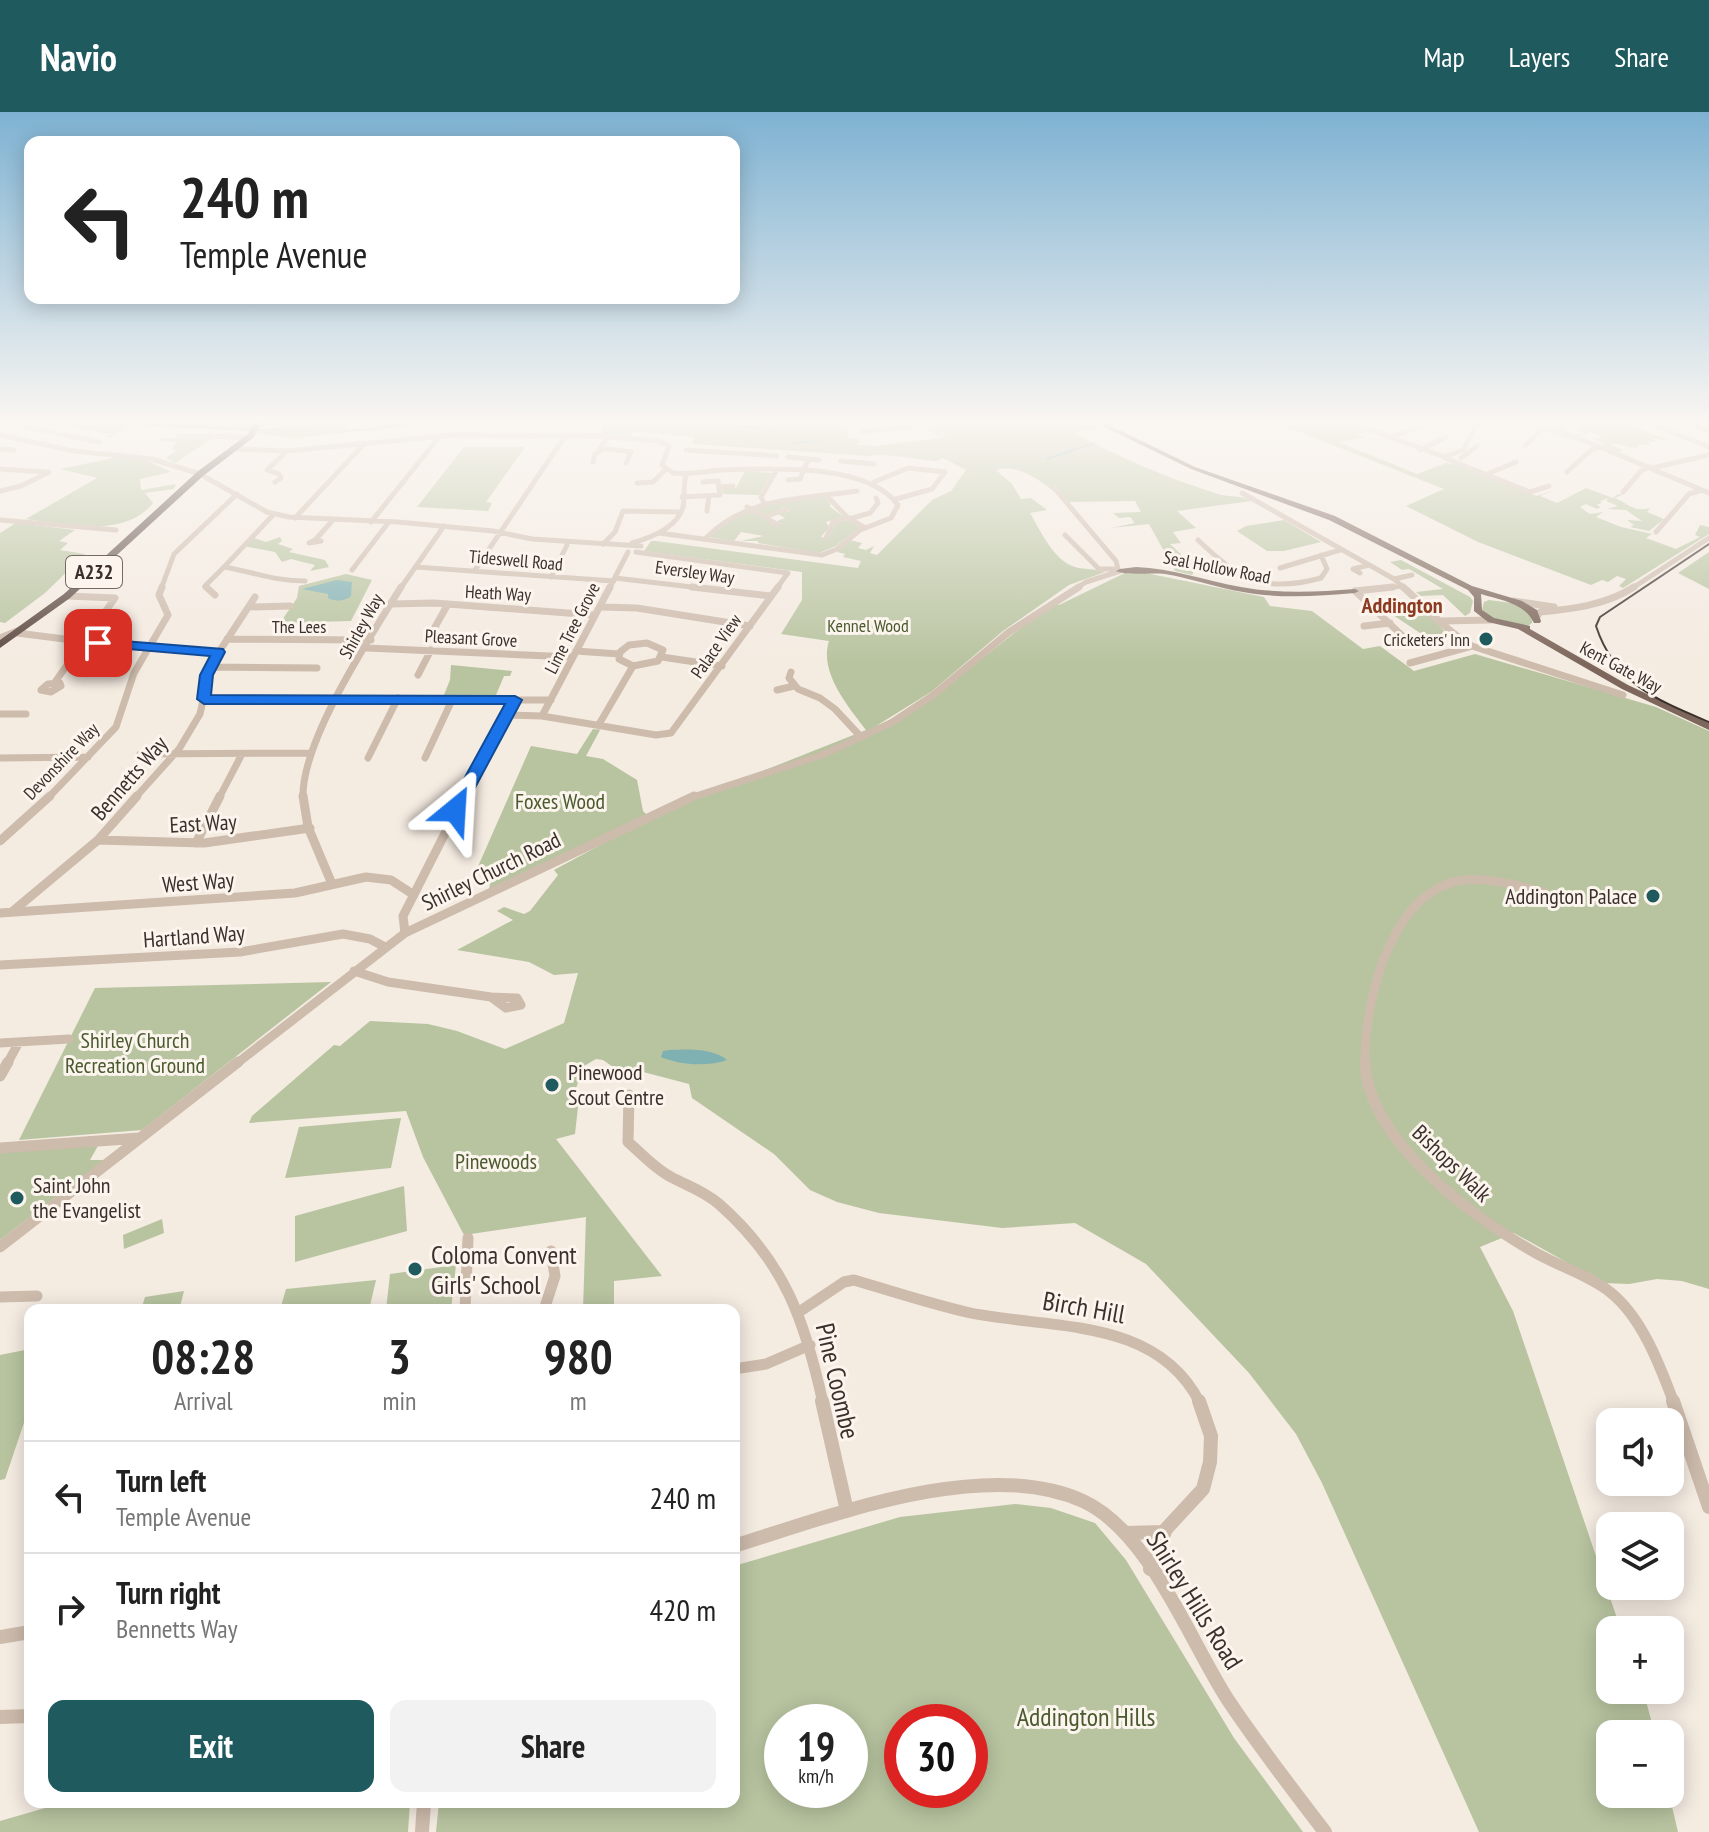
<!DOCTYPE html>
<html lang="en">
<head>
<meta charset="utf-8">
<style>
	body { margin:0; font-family:"PT Sans Narrow",sans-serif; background:#f2f2f2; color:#222; height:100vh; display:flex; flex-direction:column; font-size:30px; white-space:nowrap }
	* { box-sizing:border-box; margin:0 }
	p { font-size:26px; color:#767676 }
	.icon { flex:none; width:44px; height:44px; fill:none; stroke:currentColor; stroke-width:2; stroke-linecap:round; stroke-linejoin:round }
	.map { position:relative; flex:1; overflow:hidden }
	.panel { position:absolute; left:24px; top:1192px; width:716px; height:504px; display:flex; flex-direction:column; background:#fff; border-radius:16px; box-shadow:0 4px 20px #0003 }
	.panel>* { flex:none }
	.guide { position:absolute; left:24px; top:24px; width:716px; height:168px; border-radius:16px; box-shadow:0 4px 20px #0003; background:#fff; color:#222; overflow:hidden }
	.buttons { position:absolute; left:1596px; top:1296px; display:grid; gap:16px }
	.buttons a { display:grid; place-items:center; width:88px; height:88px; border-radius:16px; background:#fff; box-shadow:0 4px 20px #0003; font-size:40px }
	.speed { position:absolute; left:764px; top:1592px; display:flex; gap:16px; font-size:40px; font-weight:700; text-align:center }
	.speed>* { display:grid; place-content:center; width:104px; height:104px; border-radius:50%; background:#fff; box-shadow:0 4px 20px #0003; line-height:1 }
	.speed small { font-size:20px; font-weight:400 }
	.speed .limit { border:12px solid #d22; background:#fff; color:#111 }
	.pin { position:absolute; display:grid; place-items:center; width:68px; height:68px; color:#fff; margin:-34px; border-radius:16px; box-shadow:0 4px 12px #0006 }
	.me { position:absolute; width:88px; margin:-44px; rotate:27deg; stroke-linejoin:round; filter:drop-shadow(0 0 6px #0008) }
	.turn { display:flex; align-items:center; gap:28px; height:168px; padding:0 24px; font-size:36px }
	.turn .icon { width:104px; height:104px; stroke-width:2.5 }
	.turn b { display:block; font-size:56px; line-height:68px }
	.eta { display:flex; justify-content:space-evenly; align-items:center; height:136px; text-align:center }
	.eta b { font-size:48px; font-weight:800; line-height:56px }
	.primary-button { display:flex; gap:16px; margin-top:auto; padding:16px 24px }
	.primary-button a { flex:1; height:92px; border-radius:16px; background:#1f5a5e; color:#fff; font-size:32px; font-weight:800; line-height:92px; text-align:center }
	.primary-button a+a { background:#f2f2f2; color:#222 }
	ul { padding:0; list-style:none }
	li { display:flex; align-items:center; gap:24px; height:112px; padding:0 24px; border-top:2px solid #e0e0e0 }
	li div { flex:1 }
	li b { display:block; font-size:30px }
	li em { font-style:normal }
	header { display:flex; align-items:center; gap:48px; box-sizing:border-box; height:112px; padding:0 40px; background:#1f5a5e; color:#fff }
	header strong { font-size:38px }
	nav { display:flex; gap:44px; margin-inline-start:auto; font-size:28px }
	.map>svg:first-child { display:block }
	.green { fill:#b8c4a0; fill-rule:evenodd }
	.water { fill:#7fb0b2 }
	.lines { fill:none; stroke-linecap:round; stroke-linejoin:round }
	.stream { stroke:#7fb0b2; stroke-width:2 }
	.minor-far4 { stroke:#cdbbac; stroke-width:5 }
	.minor-far3 { stroke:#cdbbac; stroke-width:7 }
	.minor-far2 { stroke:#cdbbac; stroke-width:9 }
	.minor-far1 { stroke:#cdbbac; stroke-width:11 }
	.minor { stroke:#cdbbac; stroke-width:14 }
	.major { fill:#7d675c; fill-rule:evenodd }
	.highway { fill:#5c4a42; fill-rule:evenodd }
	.tram { stroke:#3b302b; stroke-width:2 }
	.route { fill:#1a73e8; stroke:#114b97; stroke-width:2 }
	.poi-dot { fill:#1f5a5e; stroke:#fbf5ee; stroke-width:3 }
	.labels { text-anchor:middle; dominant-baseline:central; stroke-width:6; stroke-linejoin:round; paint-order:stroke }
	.far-street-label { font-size:18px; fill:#3b302b; stroke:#fbf5ee }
	.far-park-label { font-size:18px; fill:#4a5a2e; stroke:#fbf5ee }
	.far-poi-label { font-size:18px; fill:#3b302b; stroke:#fbf5ee; text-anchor:end }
	.shield { fill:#fbf5ee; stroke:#756b66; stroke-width:2 }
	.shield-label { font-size:20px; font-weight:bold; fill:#3b302b }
	.far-quarter-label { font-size:22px; font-weight:bold; fill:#8c3b22; stroke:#fbf5ee }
	.street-label { font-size:22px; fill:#3b302b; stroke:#fbf5ee }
	.park-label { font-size:22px; fill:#4a5a2e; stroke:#fbf5ee }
	.poi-label { font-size:22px; fill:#3b302b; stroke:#fbf5ee; text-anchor:start }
	.near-poi-label { font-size:26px; fill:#3b302b; stroke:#fbf5ee; text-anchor:start }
	.near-street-label { font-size:26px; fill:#3b302b; stroke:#fbf5ee }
	.near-park-label { font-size:26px; fill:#4a5a2e; stroke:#fbf5ee }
</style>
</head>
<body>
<header>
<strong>Navio</strong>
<nav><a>Map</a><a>Layers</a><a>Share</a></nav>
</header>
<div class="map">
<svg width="1709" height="1720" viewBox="0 0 1709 1720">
	<rect width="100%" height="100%" fill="#f4ebe1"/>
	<path class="green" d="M51,311H220L218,314L253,313L252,318L132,313L110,326L106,325L110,322Z
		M332,311H349L345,319C361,319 370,316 385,312C399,309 417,311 432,311L296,326L255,322L260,317Z
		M604,311L754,314L756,311L850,314L847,317L848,326L860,327L858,333L877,334L946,325L942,320L925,311H1092L1099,315L1074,321C1119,345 1167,366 1215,381C1228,386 1240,382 1251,389L1177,399L1196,416L1173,420L1181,431L1170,432L1196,456L1192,463L1175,459L1149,412L1111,416L1135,411L1130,405L1119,406L1113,401L1141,400L1135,389L1066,390C1049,374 1020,350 996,358L1012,372L1021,387L1031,386L1047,398L1030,401C1040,418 1054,449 1075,455C1085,458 1095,456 1105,460L1069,473L1003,519L931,580L876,614C944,587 994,531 1055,492L1059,493L1131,458L1264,485L1270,494L1312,499L1363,537L1380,534L1414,559L1475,542L1656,595L1709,619V1177L1682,1169L1657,1167L1629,1172L1604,1171L1514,1121L1480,1135L1513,1199L1621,1518H1610V1578H1643L1655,1622H1610V1682H1669L1678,1720H1479L1322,1371L1296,1322L1249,1261L1146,1152L1075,1111L1002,1116L879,1101L837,1090L810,1078L774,1042L692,986L689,972L628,956L616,957L603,948L596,947L584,954L575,979L578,995L575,1022L556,1027L662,1164L614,1169V1198H583L586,1105L464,1123L423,1045L406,999L249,1011L252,1004L334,933L340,934L370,909L428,912L457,919L505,937L564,911L578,861L554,863L529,850L457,838L513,808L497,799L504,795L524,802L530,799L558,763L554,758L667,697L866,618C847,593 819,560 829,529L781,522L802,488V460L644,439L651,429H656L858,456L861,449L843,445L845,442L837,440L850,428L862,431L858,436L866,438L874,434L870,441L877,443L932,388L951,379L966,358L943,346L937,349C920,348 882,340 870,344L693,332V325L634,319L630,325L600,323Z
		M1277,311H1346L1367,320L1357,323L1364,326L1338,330L1417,362L1446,351L1457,353L1537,384L1554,378L1540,384L1557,391L1586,376L1613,386L1618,382L1622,383L1615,386C1630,393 1634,400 1650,396L1647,400L1664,407L1649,419L1630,415L1634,413L1627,408L1642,409L1626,398L1607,397L1618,394L1606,389L1609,386L1600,389L1602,391L1596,393L1601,395L1597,397L1586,392L1580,395L1590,402L1603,400L1596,405L1621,415L1652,422L1646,426L1676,437L1700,425L1695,423L1700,413L1709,415V422L1623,476L1619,474L1626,467L1617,464L1608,470L1602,468L1591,473L1478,430L1406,394L1444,377Z
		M1528,311L1560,314L1572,322L1585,321L1573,317H1583L1568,311H1625L1670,329L1651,326L1657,330H1648L1651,333H1637L1639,335C1628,338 1620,329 1609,332L1623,338L1618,341L1654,355H1650L1603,334L1604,331L1593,327L1603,325L1588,319V322L1579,325Z
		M162,326H213L175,351L166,346L176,339L172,337L176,330L159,328Z
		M464,335H525L486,390L492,391L488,399L417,395Z
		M118,345L146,348L171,360L140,367L141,378L176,372L174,377L145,381L153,391C125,427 64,412 26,407L97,366L60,357Z
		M745,359L772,361L759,383L723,382L722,376H736Z
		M825,385L831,393L829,394L844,405L826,410L829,415L821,425L828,427L836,410L847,408L860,415L836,434L819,441L758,431V429H740L764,424L741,420L734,429L710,425L720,413L749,398L776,414L781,412L777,409L785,406L778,402L790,399L783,395L781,398L765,403L753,396L755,394Z
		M1284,408L1321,430L1284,439H1267L1237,419L1246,414Z
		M16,411L75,418L59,429L68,431L60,438L85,442L45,481L5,511L0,510V421Z
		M280,425L282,429L278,432L293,437L289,440L325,448L329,455L310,459L315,453L291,447L282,450L275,440L243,434L254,426L266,430Z
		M1709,440V477L1678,461Z
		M1401,448L1470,485L1473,489L1470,501L1465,504L1443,483L1421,484L1416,480L1443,477L1409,457L1402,458L1390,450Z
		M346,462L372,468L351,509L280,511L297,486L299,474Z
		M1489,488L1519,492L1533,502L1532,511L1528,514L1491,506L1482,498L1484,490Z
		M1418,490L1446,521L1426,525L1381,495Z
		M451,553L512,559L510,564H504L496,583H444L450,568Z
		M593,617L600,618L586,644L603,647L637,668L643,699L647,703L489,778L492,760L476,759L531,634L577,642Z
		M331,870L142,1018L19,1028L95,876Z
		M401,1006L391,1056L285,1066L299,1015Z
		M99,1032L90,1048H104L0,1128V1040Z
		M404,1074L407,1119L295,1150V1104Z
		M162,1107L164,1121L124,1137L123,1123Z
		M456,1153L451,1198H386L390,1162Z
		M376,1168L369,1198H280L286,1177Z
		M184,1179L180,1195L141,1198L145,1185Z
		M30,1237V1293L5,1367L0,1368V1243Z
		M1015,1392L1051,1396L1095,1411L1126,1448L1234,1626L1303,1720H436L439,1690H734V1454L900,1405ZM782,1610H850V1678H782ZM970,1610V1678H902V1610Z
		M66,1690H410L408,1720H0V1709Z"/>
	<path class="water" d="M337,468L352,470L351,484C346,489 334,490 328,486V482L302,477Z
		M669,938C687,937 713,936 727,948C708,955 679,953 661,945L663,939Z"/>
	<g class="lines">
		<path class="stream" d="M110,311H117
			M119,311L249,318
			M628,311L733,313L792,322L791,329L794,331L821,329
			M255,318H370L413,311
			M1047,347L1094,331"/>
		<path class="minor-far4" d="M922,311L939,322
			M1351,311L1445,345L1463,338L1478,311
			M1525,311L1586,329L1709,381
			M1649,311L1709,335
			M1688,311L1709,319
			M17,313L99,330
			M256,313L277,311
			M861,320L925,313
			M0,323L74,339L152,347L200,362L267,400L289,405L398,410L493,419L532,427L641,434
			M179,324L248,325
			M608,325L600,336L631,340L626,351
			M1390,326L1421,314
			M1526,333L1543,316
			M0,337L14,338
			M233,337L287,339L453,323L598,324L659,329L669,334L662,353L673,361C690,363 706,359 723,358C771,356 868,351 898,393L891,406L860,418L837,437L822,443L659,421
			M686,338L732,341
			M1420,338L1446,325
			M736,341L777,344
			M788,345L819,348
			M1445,346L1530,380L1549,374
			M1461,346L1477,334
			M841,349L874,352
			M593,350L595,342L603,337
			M1652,356L1709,343
			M0,357L46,360
			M1567,360L1591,338L1600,335
			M1485,363L1516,350
			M788,368L800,367L808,348
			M275,370L281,366L279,362L267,358L287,339
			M874,370L908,356L945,360L932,377L896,387
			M637,371L653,370L665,358
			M719,375L733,374
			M1055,377L1116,449L1118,457
			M0,379L21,374L49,360
			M1623,380L1641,359L1649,355
			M1242,381L1394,467L1405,477
			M826,383L847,405L865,416
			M682,385L720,383L718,369L703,370
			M764,391L761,385L776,359
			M747,395L778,413
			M707,399L709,384
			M274,402L224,455C254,460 274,469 305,469
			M765,405L787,397
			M295,406L365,331
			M849,407L870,401L878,391L876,386
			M0,408L116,418
			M371,410L440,324
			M1656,420L1689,382L1702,378
			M1065,423L1099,457H1118
			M826,426L833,410L847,405
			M316,427L333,408
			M705,427C747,384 801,387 857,379
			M315,428L321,429L309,431Z
			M1198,428C1239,467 1262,482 1321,466L1327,457L1321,443
			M632,431C650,426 677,416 683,395C685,384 683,374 686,363
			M603,432L615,420L623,399L680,400
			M636,440L788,461L776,477
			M416,455L614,469
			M1280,456L1340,438
			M352,458L388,411
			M475,458L565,324
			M1360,461L1353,457L1369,453
			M551,465L567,433
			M615,466L709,477
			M1394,467L1412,463
			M161,477L174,442L237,382
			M208,477L205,474L224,455
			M400,477L444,414
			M609,477L628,440
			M1075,477L1086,470L1120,459
			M1375,477L1401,474
			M1631,477L1709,426"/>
		<path class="minor-far3" d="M206,475L215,483
			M692,475L771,484
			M1403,475C1426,495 1446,519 1472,534L1623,583
			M1355,479L1410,531
			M1355,479L1393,475
			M1513,489L1554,495
			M392,492L434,491L594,503
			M250,495L290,494
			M602,495L637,496L750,514
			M1536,506L1540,500C1573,497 1606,493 1634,475
			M1442,509L1491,508
			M1364,514L1390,511
			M435,515L448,492
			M17,521L96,531L219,540
			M0,526L22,517
			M227,527L371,528
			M647,531L663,538L658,549L633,554L619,547L620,540L629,533Z
			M367,536L573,545
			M576,539L619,542
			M662,545L722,554
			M1410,551L1472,534
			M210,555L317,556
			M791,560L789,566L798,577L820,586L835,597L861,625
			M418,563L431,538
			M55,570L115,486L67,484
			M60,571L61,574L51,580L41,578L48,572Z
			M777,578L794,574
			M204,587L551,588
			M0,602H26
			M508,603L542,604L656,623L671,621L778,475
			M542,604L610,475
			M598,614L633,554
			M140,642L311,641
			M0,646L88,645
			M368,646L398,586
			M425,646L453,586
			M48,686L116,615L134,561L168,503L159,483L162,475
			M135,686L179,637L200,602L211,552L255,485
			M219,686L242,642
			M303,686C301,629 371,524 401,475
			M463,686L507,600
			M690,686L822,643L891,611L932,584L1009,520L1079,475"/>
		<path class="minor-far2" d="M303,684L308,715L332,772
			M98,728L204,731L310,716
			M0,729L50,684
			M196,731L220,684
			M13,799L98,728L137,684
			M0,801L295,781L366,765L391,768L414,783
			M405,821L403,804L464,684
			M0,853L240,840L343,822L370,827L385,835
			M354,859L388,870L491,885
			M491,885L517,886L521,893L506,896Z
			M0,931L69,927
			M7,952L19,930
			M236,952L405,821L694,684
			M1365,952C1364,894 1387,795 1447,772C1477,761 1514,773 1544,780"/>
		<path class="minor-far1" d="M1365,950C1367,1028 1473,1105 1534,1140C1558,1154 1589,1163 1610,1180C1642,1205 1660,1254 1674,1291
			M0,964L8,950
			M629,983L628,1030C641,1041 655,1057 671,1065C688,1074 704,1079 719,1092C785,1150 805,1209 823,1291
			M0,1036L140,1026
			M0,1135L238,950
			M0,1185L37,1184
			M465,1198L468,1126
			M544,1198L555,1164L551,1139
			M799,1200L844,1170L854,1168C891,1179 928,1191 966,1200C1047,1218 1156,1203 1200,1291
			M734,1257L766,1252L810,1233"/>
		<path class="minor" d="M822,1289L847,1399
			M1673,1289L1709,1395
			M1125,1421L1164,1420
			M734,1434C830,1404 986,1344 1083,1389C1150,1420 1189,1528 1228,1588C1258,1633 1292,1677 1325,1720
			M1150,1457L1166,1417L1203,1377L1210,1350L1211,1324L1199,1289
			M0,1525L30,1520
			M0,1605L30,1604
			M422,1720L424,1690"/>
		<path class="major" d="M1096,311H1105L1195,355L1335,404L1472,474L1522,489L1537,498L1541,509L1540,511H1534C1525,491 1500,488 1481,482L1482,498L1494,506L1530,514V517L1628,573L1709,611V618L1622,577L1518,517L1488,510L1474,499V485L1468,478L1329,408L1191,357Z
			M1136,455C1172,456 1206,469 1241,475C1279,482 1317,480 1355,477L1359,479L1355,481C1318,484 1280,487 1243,480C1217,476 1191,466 1165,462C1150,460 1127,464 1116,459L1120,457Z"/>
		<path class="highway" d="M253,311H261L254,325L203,364L70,486L0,536V528L64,482L197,360L248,322Z"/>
		<path class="tram" d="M1709,432L1600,505L1596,514C1615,572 1657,588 1709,610"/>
	</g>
	<linearGradient id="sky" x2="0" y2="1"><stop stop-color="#7eb2d2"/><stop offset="0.56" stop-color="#faf6f2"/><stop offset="1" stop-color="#faf6f2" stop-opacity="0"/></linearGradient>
	<rect width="1709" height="552" fill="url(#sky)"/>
	<path class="route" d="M98,527L223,537L225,540L213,563L211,583L515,584L522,588L463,698L455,703L447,698L505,592H204L197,587L200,563L210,544L94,534L92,531Z"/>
	<g class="poi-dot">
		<circle cx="1486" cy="527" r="8"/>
		<circle cx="1653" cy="784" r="8"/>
		<circle cx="552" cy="973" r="8"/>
		<circle cx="17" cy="1086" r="8"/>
		<circle cx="415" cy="1157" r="8"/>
	</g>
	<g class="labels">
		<g class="far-street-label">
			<text transform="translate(516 448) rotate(5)">Tideswell Road</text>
			<text transform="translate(1217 455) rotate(11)">Seal Hollow Road</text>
			<text transform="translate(695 460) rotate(8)">Eversley Way</text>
			<text transform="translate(498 481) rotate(3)">Heath Way</text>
			<text x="299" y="514">The Lees</text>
			<text transform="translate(361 514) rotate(-61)">Shirley Way</text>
			<text transform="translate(572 516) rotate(-63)">Lime Tree Grove</text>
			<text transform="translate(471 526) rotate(3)">Pleasant Grove</text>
			<text transform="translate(716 534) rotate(-55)">Palace View</text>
			<text transform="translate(1621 555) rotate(28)">Kent Gate Way</text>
			<text transform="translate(61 649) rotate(-46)">Devonshire Way</text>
		</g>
		<g class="far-park-label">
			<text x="868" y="513">Kennel Wood</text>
		</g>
		<g class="far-poi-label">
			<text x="1470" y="527">Cricketers' Inn</text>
		</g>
		<rect class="shield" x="66" y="444" width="56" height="32" rx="6"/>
		<g class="shield-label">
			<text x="94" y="460">A232</text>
		</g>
		<g class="far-quarter-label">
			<text x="1402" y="493">Addington</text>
		</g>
		<g class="street-label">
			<text transform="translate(129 666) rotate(-49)">Bennetts Way</text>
			<text transform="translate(203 711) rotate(-3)">East Way</text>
			<text transform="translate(491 759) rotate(-26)">Shirley Church Road</text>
			<text transform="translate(198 770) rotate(-4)">West Way</text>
			<text transform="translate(194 824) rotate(-4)">Hartland Way</text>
			<text transform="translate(1452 1051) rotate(44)">Bishops Walk</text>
		</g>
		<g class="park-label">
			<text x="560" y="689">Foxes Wood</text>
			<text x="135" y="928">Shirley Church<tspan x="135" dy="25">Recreation Ground</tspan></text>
			<text x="496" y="1049">Pinewoods</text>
		</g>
		<g class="poi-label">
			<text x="1637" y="784" text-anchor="end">Addington Palace</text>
			<text x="568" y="960">Pinewood<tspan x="568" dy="25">Scout Centre</tspan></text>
			<text x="33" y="1073">Saint John<tspan x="33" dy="25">the Evangelist</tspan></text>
		</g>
		<g class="near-poi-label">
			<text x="431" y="1142">Coloma Convent<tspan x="431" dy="30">Girls' School</tspan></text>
		</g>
		<g class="near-street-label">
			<text transform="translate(1084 1195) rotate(10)">Birch Hill</text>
			<text transform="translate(838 1269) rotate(77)">Pine Coombe</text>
			<text transform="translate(1195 1488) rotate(58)">Shirley Hills Road</text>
		</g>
		<g class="near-park-label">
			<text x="1086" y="1604">Addington Hills</text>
		</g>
	</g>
</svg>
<div class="buttons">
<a><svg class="icon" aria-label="sound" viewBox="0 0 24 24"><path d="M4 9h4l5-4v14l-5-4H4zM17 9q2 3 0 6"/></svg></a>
<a><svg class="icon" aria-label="layers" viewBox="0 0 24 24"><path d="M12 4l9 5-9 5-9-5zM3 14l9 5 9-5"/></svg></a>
<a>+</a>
<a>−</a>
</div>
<div class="speed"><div>19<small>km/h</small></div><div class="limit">30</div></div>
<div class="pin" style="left:98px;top:531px;background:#d93025"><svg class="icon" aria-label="arrive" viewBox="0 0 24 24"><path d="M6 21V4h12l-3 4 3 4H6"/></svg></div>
<svg class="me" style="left:455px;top:698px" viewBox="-20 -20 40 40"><path d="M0-17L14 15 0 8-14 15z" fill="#1a73e8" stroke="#fff" stroke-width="4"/></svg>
<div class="guide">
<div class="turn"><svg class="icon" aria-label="left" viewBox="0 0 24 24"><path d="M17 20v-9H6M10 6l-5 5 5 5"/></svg><div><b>240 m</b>Temple Avenue</div></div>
</div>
<section class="panel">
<div class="eta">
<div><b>08:28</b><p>Arrival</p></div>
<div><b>3</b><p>min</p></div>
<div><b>980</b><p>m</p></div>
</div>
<ul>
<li><svg class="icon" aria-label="left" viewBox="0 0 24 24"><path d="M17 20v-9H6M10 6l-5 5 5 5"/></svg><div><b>Turn left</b><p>Temple Avenue</p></div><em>240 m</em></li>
<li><svg class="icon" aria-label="right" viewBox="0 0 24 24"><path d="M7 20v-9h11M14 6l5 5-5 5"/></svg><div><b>Turn right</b><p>Bennetts Way</p></div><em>420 m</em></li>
</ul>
<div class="primary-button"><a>Exit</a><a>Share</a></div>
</section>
</div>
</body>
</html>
